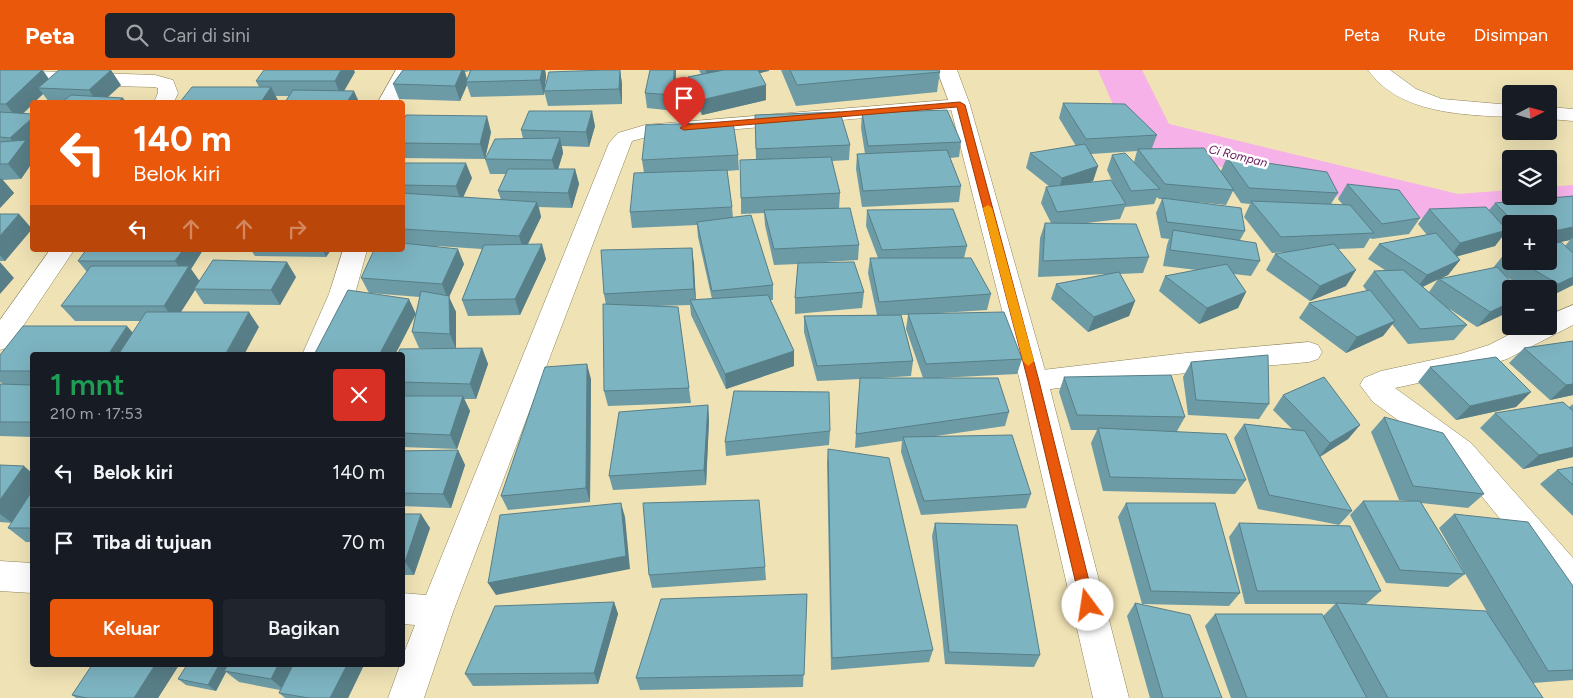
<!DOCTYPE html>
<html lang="id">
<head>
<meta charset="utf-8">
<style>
	body { margin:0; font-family:Figtree,sans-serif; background:#20242c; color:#f1f3f6; height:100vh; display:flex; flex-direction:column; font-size:19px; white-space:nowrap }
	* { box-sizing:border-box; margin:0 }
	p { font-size:16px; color:#9ea1a6 }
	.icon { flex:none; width:28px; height:28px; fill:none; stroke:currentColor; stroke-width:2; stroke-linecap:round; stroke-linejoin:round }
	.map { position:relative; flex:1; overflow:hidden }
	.panel { position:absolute; left:30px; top:282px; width:375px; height:315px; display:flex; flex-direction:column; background:#171b24; border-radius:5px; box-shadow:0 5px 20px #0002 }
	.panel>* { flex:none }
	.top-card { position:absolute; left:30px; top:30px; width:375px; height:152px; border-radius:5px; box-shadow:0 5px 20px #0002; background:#ea580c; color:#fff; overflow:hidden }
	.needle { width:32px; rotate:84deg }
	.tools { position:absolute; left:1502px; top:15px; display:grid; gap:10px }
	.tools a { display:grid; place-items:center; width:55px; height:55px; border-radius:5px; background:#171b24; box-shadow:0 5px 20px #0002; font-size:25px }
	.pin { position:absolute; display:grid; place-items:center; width:42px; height:42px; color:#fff; margin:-51px -21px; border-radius:50% 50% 50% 0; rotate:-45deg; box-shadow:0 0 5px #0007 }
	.pin .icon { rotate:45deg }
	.me { position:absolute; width:55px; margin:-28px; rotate:346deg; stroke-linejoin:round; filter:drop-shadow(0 0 4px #0008) }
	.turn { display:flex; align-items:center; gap:18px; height:105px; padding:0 20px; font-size:22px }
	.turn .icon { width:65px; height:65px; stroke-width:2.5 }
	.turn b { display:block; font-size:35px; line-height:42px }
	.lanes { display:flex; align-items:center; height:48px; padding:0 20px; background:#0003; justify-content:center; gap:25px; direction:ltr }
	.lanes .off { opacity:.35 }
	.round { display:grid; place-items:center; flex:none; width:52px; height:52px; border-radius:5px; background:#20242c }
	.headline { display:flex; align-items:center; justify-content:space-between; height:85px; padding:0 20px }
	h1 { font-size:30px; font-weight:600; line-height:38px; color:#1e9e55 }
	.primary-button { display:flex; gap:10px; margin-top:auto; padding:10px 20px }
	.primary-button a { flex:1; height:58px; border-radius:5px; background:#ea580c; color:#fff; font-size:20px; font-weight:600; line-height:58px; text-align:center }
	.primary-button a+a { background:#20242c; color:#f1f3f6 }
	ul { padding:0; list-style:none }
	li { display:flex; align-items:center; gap:15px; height:70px; padding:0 20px; border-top:1px solid #363941 }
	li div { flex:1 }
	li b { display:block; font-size:19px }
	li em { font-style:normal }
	header { display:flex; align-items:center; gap:30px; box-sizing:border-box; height:70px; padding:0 25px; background:#ea580c; color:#fff }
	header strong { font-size:24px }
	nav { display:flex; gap:28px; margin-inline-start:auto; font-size:18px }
	.search { width:350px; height:45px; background:#20242c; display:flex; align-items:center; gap:12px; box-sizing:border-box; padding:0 18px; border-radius:5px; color:#9ea1a6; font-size:19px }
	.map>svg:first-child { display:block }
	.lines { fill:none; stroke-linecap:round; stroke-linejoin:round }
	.river { fill:#f6b1e8; fill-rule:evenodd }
	.street-casing { stroke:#8f8359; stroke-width:1 }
	.secondary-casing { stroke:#8f8359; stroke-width:1 }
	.street { fill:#fff; fill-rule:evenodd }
	.secondary { fill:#fff; fill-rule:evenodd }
	.wall { fill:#6c9ba6; fill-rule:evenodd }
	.shaded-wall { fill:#587e87 }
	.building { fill:#7db4c1; stroke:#587e87 }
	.route { fill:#ea580c; stroke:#983908 }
	.slow { fill:#f59e0b }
	.labels { text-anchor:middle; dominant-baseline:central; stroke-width:5; stroke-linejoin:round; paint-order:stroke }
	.far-water-label { font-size:12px; font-style:italic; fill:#631359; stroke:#fff }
</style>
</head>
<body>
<header>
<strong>Peta</strong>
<div class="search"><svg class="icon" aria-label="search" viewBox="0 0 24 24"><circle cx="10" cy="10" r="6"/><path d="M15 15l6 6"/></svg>Cari di sini</div>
<nav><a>Peta</a><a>Rute</a><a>Disimpan</a></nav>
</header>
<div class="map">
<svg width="1573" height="628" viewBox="0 0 1573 628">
	<rect width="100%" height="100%" fill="#efe2b5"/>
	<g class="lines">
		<path class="river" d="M1098,0H1142L1169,54L1458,124L1511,120V126H1549V117L1573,115V147L1458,158L1133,74L1126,64Z"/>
		<g class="street-casing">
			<path id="street" d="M4,0L155,5L173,10L178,23L174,32H154L158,23V18L154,17L19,14L6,7Z
				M396,0H416L398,32H378Z
				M1368,0H1390L1416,19L1442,29L1511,35V47C1464,45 1399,44 1368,0Z
				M960,29L967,31L970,35L967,39L647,67L632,71L453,542L424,628H388L400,595H402V588L415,555L402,554V523L426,525L609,73L618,63L645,55Z
				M1549,37L1573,39V51L1549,49Z
				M50,180H74L9,277L0,280V250Z
				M343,180H367L355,224L328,285H302L329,224Z
				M1573,235V255L1507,289L1460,304L1395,318L1471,373L1573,488V527L1561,523L1451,389L1373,332L1360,315L1364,308L1381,301L1460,284L1489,275L1526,256H1549V245Z
				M1309,272L1318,275L1322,282L1318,289L1309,292L1186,303L1034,321L1024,318L1020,311L1024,304L1034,301L1186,283Z
				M0,491L32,493V523L0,521Z"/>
		</g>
		<g class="secondary-casing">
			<path id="secondary" d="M937,0H957L970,35L1048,311L1129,628H1093L1020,311L950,35Z"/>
		</g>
		<use href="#street" class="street"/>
		<use href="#secondary" class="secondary"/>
	</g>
	<path class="wall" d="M0,0H43L49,9L121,15L108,27L126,32H49L43,24L23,44L30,75L32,78V93L21,109L3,110L14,123L0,138Z
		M403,0H545L546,6L544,25L471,27L467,15L460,31L399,29L393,14ZM470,1L467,9L465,2Z
		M620,0L622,14V34L548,36L544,21Z
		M699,0H769L759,3L766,30L702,45L689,22L688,7L701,4Z
		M781,0H939L940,2L937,22L796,36Z
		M355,2L344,21L289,26H276L259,17L256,11Z
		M676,3L675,41L647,38L645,23Z
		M1063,33L1157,65L1152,78L1221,101L1227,87L1338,123L1331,134L1343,135L1338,129L1347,114L1420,148L1409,164L1372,169L1370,168L1364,178L1339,179L1346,216L1310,231L1266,200L1275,184L1290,182L1272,183L1244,147L1250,134L1241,133L1233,121L1226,135L1197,132L1245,161L1240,170L1260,191L1251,206L1234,204L1246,222L1238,238L1199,254L1159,221L1165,206L1197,200L1163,196L1167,175L1169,169L1161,168L1156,143L1162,129H1159L1157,127L1154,134L1125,137L1120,149L1087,153L1149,187L1143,203L1120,204L1135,231L1129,246L1088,262L1051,229L1056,214L1107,204L1038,207L1040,168L1045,153H1051L1041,133L1046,117H1050L1026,98L1030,83L1076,76L1059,48ZM1137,81L1134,92L1112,85L1107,100L1114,115L1089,112L1093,111L1098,96L1091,84Z
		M862,43L961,72L959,87L950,88L961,116L959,132L862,137L856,99L857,84H865L861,58Z
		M755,45L850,75L849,90L832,91L840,123L839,139L859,175L858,190L808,193L864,222L862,238L795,244V228L798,194L774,195L765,155L764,143L741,144V128L756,90Z
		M402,54L491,62L485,89L402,88Z
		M595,56L589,77L562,76L563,83L558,99H575L579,114L572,138L539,137L541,147L528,174L546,189L520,245L468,246L462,230L482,179L437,176L464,194L449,227L456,242V279L482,278L488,294L476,329H464L470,341L457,379L402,377V285L455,279L419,278L412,262L420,227L369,223L361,208L402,180V93L472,108L463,127L501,130L498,121L506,104H490L485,89L523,69L521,60Z
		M738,85L739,100L727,101L732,137L733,148L773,215V230H770L794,281V296L726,319L691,245L690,235L657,236L678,237L691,333L608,336L604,321L606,235L604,224L692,178L696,230L712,229L698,167L697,155L632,158L630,142L644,103L642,90Z
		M1573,126V215L1549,227V219H1526L1505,206L1518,219L1477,257L1448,238L1467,255L1454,270L1408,274L1392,254L1383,266L1346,283L1299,248L1309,233L1367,221L1363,216L1374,201L1385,200L1368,189L1379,174L1427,165L1418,154L1429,139L1489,140L1495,133ZM1511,154H1549V191H1511V182L1505,183L1493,198L1440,209L1448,205L1460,190L1457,186L1495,176L1502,167L1511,176ZM1570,170L1565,176L1561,172ZM1438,209L1429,222L1423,217Z
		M867,140L967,176L964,188L991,224L987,240L925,244L1022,289L1017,304L938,308L1009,342L1005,356L936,366L1031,424L1026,438L921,445L901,382L902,371L855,378L860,309L817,311L804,262V246L877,245L868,203L870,188H878L866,156ZM901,245H908L906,259L923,308H879L911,306L913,291Z
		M0,144H19L32,159L5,191H0Z
		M86,180H203L191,199L199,210L296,207L280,235L204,234L195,220L181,242L259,257L32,285V367L0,366V314H3L0,312V285L133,263L140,251H75L61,236L87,202L78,191Z
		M251,180H331L326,187L255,186Z
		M1573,271V325L1550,330L1509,293L1524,278Z
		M1191,292L1269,334L1259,349L1188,345L1183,307Z
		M1430,297L1516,337L1456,350L1418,312Z
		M1064,307L1185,347L1177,361L1246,410L1235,424L1103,421L1091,373L1097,360H1071L1059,322Z
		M591,309L590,432L508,440L501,426Z
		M1283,325L1360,355L1348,369L1320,387L1352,441L1339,455L1258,439L1234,368L1244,354L1292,359L1273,340Z
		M1573,334V387L1523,399L1480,358L1495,343L1569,337Z
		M708,335L709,350L706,415L613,420L609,406Z
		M1384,347L1484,424L1468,438L1421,433L1465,504L1448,517L1386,513L1350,445L1363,431H1409L1399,430L1371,362Z
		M830,361L829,375L726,386L725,372Z
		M828,379L933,580L929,592L831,600L827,393Z
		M458,380L465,395L451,438L402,436V381Z
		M0,395L32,403V472H26L8,458L12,453L0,452Z
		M1573,397V446L1540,414L1557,400Z
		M1126,433L1240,523L1229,536L1142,534L1118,447Z
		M402,444L430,458L414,505H402Z
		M1454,444L1573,516V610L1533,613L1543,628H1231L1205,556L1215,544L1323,546L1335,534H1245L1229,467L1239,453L1381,521L1366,534H1349L1494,554L1439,458Z
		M935,453L1040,585L1034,597L945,594L932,466Z
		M765,497L766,510L652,518L649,505Z
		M807,524L803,617L640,620L636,608Z
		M614,532L618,544L598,614L473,616L465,604Z
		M1135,533L1222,628H1150L1127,546Z
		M92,595H179L158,628H76L72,625Z
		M187,595H364L348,628H285L279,623L280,620L239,612L226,602L216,621L186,615L178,609Z"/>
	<path class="shaded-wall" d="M42,0L53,15L38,18L43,24L34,32H32V34L17,49L6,34Z
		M111,0L121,15L102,32H97L89,20Z
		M341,0H354L355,2L341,26L335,11Z
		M462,0H464L468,12H466L467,15L460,31L455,16Z
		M542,0H545L546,6L544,25L540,10Z
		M620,0L622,14V34L619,19Z
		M674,0H676V3L675,41L673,25Z
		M706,0H769V1L707,15Z
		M766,15V30L702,45L701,30Z
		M271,17L279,32H261Z
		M354,21L359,32H347Z
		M123,28L126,32H117Z
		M592,41L595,56L589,77L586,62Z
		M487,46L491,62L485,89L480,74Z
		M32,48V73L30,75L32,78V93L21,109L8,94L19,80L10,68Z
		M560,68L563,83L556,106L552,90Z
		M466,93L472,108L461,132L456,116Z
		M1098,96L1093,111L1058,123L1062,108Z
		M575,99L579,114L572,138L568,123Z
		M1,108L14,123L0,138V109Z
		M537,132L541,147L524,182L519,166Z
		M19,144L32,159L5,191L0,185V166Z
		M1573,157V169L1571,168L1570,170L1549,174V162Z
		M1507,160L1495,176L1448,189L1460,173Z
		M542,174L546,189L520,245L515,229Z
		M692,178L694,194L696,234L694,219Z
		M458,179L464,194L449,227L456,242V279L450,264L448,229L442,214Z
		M183,180H203L191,199L200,212L194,219L195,220L175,251L164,236L184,204L175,191Z
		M323,180H331L326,187Z
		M1460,190L1448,205L1415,220L1427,205Z
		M0,192L14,208L0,224Z
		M287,192L296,207L280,235L271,220Z
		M1356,200L1346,216L1310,231L1320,216Z
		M1573,207V215L1549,227V224L1558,214Z
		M1246,222L1238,238L1199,254L1207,238Z
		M409,229L416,244L395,285H379Z
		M1135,231L1129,246L1088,262L1094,247Z
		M1511,232V241L1477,257L1490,242Z
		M249,242L259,257L244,285H225Z
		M1395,251L1383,266L1346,283L1357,267Z
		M127,256L140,271L131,285H108Z
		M482,278L488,294L476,329L470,314Z
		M794,281V296L726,319L725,304Z
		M587,294L591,309L590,432L586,418Z
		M1573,314V325L1550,330L1566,315Z
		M1531,322L1516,337L1456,350L1470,336Z
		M463,326L470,341L457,379L450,365Z
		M708,335L709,350L706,415L704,400Z
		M1360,355L1348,369L1319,387L1330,373Z
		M1573,377V387L1523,399L1539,385Z
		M458,380L465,395L451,438L443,424Z
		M24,396L32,403V422L12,453L0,444V430Z
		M621,433L625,447L630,499L496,525L488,513Z
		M421,444L430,458L414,505L405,492Z
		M614,532L618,544L598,614L594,603Z
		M155,595H179L158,628H134Z
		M219,595H231L224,601L226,602L216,621L208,615Z
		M278,595H297L284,620L271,609Z
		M347,595H364L348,628H330Z"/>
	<path class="building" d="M0,0H42L6,34H0Z
		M59,0H111L89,20L38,18Z
		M264,0H341L335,11H256Z
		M403,0H462L455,16L393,14Z
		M471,0H542L540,10L466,12Z
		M605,0H620L619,19L544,21L549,2Z
		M650,0H674L673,25L645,23Z
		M724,0H758L766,15L701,30L688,7Z
		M790,0H939L940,2L797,15Z
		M192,17H271L261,32H180Z
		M293,20L354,21L347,32H285Z
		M71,25L123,28L117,32H62Z
		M1063,33L1125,34L1157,65L1086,69Z
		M947,40L961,72L868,76L862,43Z
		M529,41H592L586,62L521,60Z
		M0,42L32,44V48L10,68L0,67Z
		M840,42L850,75L756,79L755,45Z
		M406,45L487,46L480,74L402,73V54Z
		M733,52L738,85L642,90L646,55Z
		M560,68L552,90L485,89L495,69Z
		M26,70L8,94H0V72Z
		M1085,74L1098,96L1062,108L1030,83Z
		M1204,78L1234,120L1165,114L1138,79Z
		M947,80L961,116L863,121L857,84Z
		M1125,83L1160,119L1131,121L1112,85Z
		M831,87L840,123L741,128L740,90Z
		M1227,87L1327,102L1338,123L1249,118Z
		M402,93H466L456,116L402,115Z
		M508,99H575L568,123L498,121Z
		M727,100L732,137L630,142L634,103Z
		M1111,110L1126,134L1057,142L1046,117Z
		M1347,114L1399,120L1420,148L1382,154Z
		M402,123L537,132L519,166L402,159Z
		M1573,126V157L1549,162V154H1516L1495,133Z
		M1162,128L1241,138L1245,161L1167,152Z
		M1251,131L1350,135L1374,163L1281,167Z
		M1486,137L1507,160L1460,173L1429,139Z
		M850,138L859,175L774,179L764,140Z
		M953,139L967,176L882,180L867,140Z
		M0,144H19L0,166Z
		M751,145L773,215L712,221L697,152Z
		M1045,153L1136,154L1149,187L1043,191Z
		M1173,160L1256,173L1260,191L1170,180Z
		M1436,163L1460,190L1427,205L1379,174Z
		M1561,172L1573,183V207L1558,214L1519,191H1549V174Z
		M402,173L458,179L442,214L361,208L374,180H402Z
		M542,174L515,229L462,230L484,175Z
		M1334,174L1356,200L1320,216L1275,184Z
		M692,178L694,219L604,224L601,180Z
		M86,180H183L175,191H78Z
		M1511,182V186L1505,183Z
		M870,188H971L991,224L879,232Z
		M213,190L287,192L271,220L194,219Z
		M854,192L864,222L795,228L798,193Z
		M1227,194L1246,222L1207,238L1165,206Z
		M91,196H189L164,236H61Z
		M1497,197L1518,219H1511V232L1490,242L1439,209Z
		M1403,200L1467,255L1420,259L1374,201Z
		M1119,202L1135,231L1094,247L1056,214Z
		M348,220L409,229L379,285H314Z
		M1370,220L1395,251L1357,267L1309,233Z
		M421,221L449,226L450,264L412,262Z
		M768,225L794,281L725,304L690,230Z
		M603,234L678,237L689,318L604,321Z
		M146,242H249L225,285H118Z
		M1004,242L1022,289L926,294L908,244Z
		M901,245L913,291L817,296L804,246Z
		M23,256H127L108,285H32V301H0V285Z
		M1573,271V314L1566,315L1524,278Z
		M482,278L470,314L402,312V285H397L400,279Z
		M1268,285L1269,334L1196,330L1191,292Z
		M1496,287L1531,322L1470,336L1430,297Z
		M587,294L586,418L501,426L545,297Z
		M1171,305L1185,347L1077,345L1064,307Z
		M1324,307L1360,355L1330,373L1283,325Z
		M860,308H998L1009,342L856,364Z
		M0,314L32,315V352H0Z
		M734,321L829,322L830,361L725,372Z
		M402,326H463L450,365L402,363Z
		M1563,332L1573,341V377L1539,385L1495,343Z
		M708,335L704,400L609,406L619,342Z
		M1384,347L1443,363L1484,424L1413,416Z
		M1244,354L1305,361L1352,441L1269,425Z
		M1098,358L1226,364L1246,410L1110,407Z
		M1012,365L1031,424L924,431L903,367Z
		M828,379L889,388L933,580L832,588Z
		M458,380L443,424L402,423V381Z
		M0,395L24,396L0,430Z
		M1573,397V415L1557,400Z
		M32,421V458H8Z
		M759,430L765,497L649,505L643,433Z
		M1363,431H1420L1465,504L1400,500Z
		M621,433L626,486L488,513L500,445Z
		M1126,433H1215L1240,523L1151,521Z
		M402,444H421L405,492H402Z
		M1454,444L1528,452L1573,516V600L1548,601Z
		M935,453L1017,455L1040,585L949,582Z
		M1239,453L1350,456L1381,521H1257Z
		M807,524L804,605L636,608L661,529Z
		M614,532L594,603L465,604L495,536Z
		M1135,533L1190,545L1222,628H1163Z
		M1336,533L1486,541L1543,628H1388Z
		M1215,544H1322L1367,628H1247Z
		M92,595H155L134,628H87L72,625Z
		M187,595H219L208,615L178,609Z
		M228,595H278L271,609L224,601Z
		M293,595H347L330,628H309L279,623Z"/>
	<path class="route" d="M960,32L965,35L1039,311L1095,535L1093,539L1088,541L1083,539L1081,535L1028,311L957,37L684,60L680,58L684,55Z"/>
	<path class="slow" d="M988,135L992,138L1034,291L1028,296L1023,291L983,138Z"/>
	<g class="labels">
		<g class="far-water-label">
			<text transform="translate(1238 86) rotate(14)">Ci Rompan</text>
		</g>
	</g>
</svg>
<div class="tools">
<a><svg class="needle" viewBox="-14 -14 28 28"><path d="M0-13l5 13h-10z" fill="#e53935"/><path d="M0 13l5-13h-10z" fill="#9ea1a6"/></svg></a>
<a><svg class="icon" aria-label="layers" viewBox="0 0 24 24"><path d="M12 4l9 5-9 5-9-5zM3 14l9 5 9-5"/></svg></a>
<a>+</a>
<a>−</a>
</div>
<div class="pin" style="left:684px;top:58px;background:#d93025"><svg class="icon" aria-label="arrive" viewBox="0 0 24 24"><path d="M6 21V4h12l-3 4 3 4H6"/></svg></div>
<svg class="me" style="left:1088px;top:535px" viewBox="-20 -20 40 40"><circle r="19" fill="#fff"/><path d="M0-13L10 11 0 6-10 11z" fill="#ea580c"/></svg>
<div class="top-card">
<div class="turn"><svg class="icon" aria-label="left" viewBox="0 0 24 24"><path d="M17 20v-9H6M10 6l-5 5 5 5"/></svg><div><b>140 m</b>Belok kiri</div></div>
<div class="lanes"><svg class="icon" aria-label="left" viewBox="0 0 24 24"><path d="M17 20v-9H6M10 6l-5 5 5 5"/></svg><svg class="icon off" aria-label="ahead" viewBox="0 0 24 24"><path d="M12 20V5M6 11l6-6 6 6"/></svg><svg class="icon off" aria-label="ahead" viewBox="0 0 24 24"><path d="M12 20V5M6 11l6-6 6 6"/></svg><svg class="icon off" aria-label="right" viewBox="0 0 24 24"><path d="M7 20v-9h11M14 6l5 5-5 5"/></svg></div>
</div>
<section class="panel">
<div class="headline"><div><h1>1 mnt</h1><p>210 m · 17:53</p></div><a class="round" style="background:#d93025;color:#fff"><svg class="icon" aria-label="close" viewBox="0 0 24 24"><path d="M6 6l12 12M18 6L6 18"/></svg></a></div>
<ul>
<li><svg class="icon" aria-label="left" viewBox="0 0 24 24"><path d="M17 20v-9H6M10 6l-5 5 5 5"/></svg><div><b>Belok kiri</b></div><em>140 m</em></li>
<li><svg class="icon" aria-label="arrive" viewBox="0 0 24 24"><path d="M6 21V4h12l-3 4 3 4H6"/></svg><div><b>Tiba di tujuan</b></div><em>70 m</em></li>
</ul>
<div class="primary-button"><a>Keluar</a><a>Bagikan</a></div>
</section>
</div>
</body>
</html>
